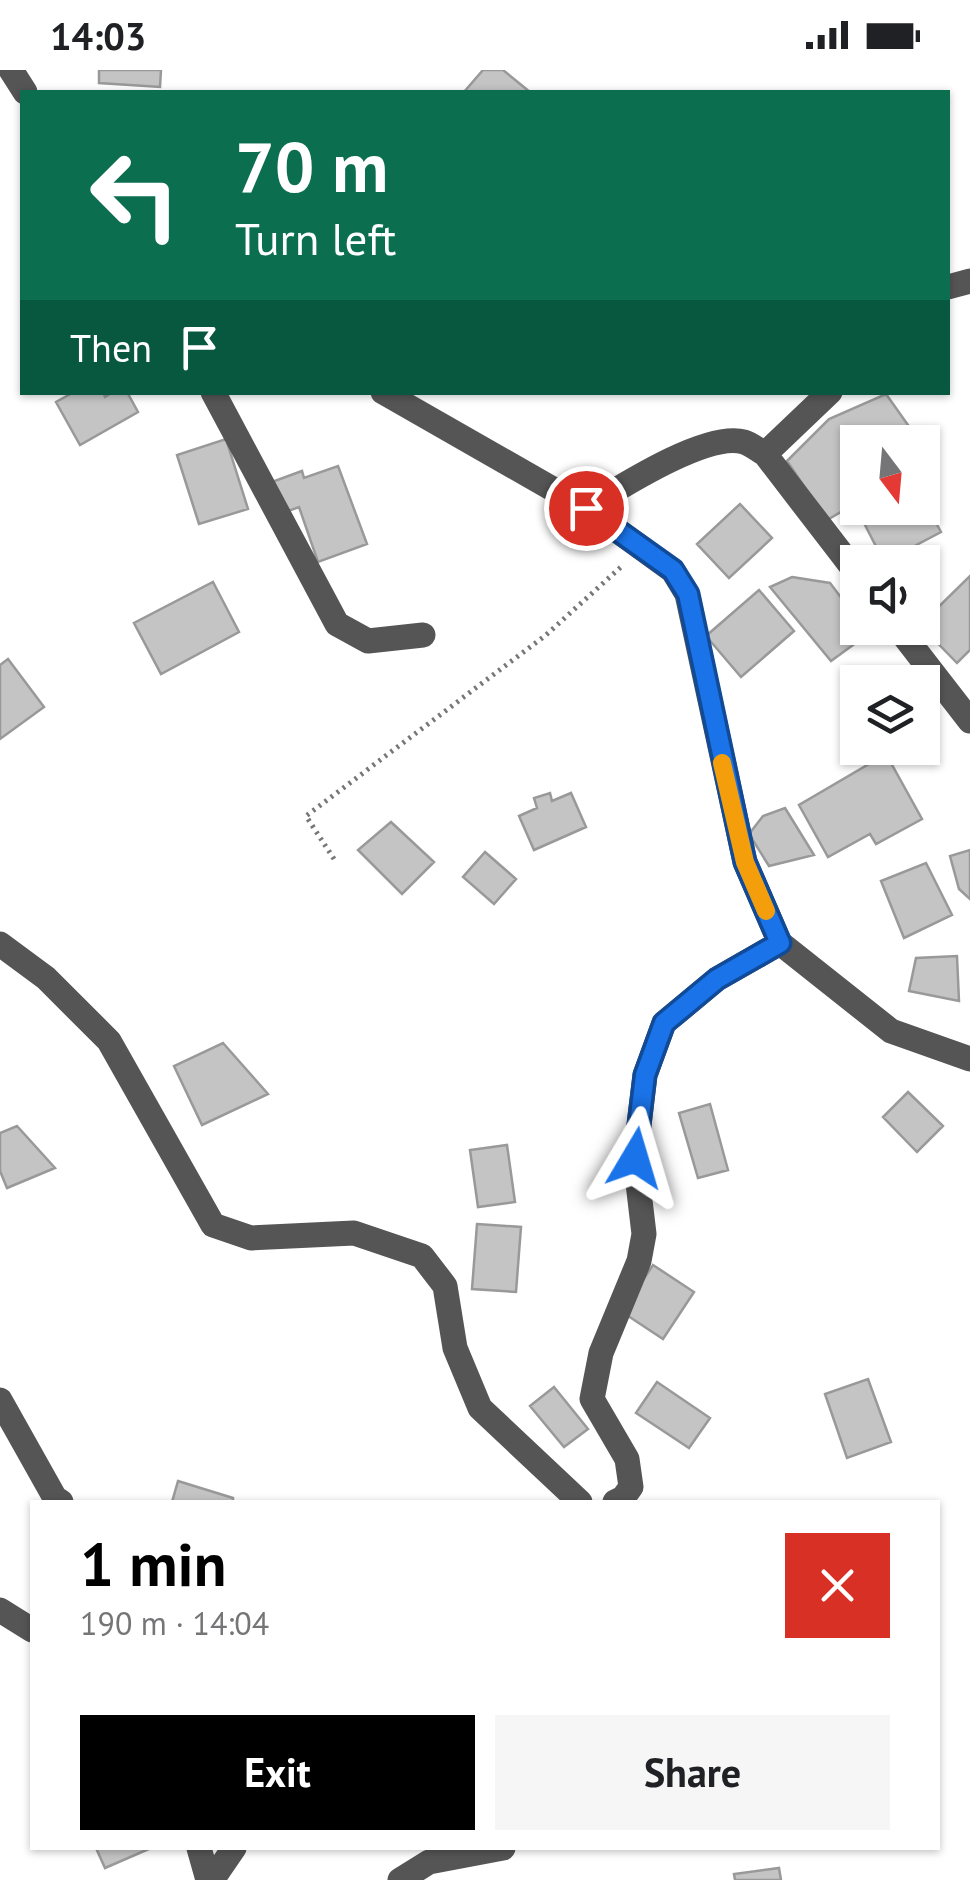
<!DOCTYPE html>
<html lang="en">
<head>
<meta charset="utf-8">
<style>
	body { margin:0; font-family:"PT Sans",sans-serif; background:#f6f6f6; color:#202124; height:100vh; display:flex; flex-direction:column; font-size:38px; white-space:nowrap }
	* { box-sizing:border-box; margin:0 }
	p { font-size:32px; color:#757577 }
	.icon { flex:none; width:55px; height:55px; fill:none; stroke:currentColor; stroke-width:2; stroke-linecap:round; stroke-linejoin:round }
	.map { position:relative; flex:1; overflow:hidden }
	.side { position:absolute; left:30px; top:1430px; width:910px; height:350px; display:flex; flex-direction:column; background:#fff; border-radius:0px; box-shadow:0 2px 8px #0004 }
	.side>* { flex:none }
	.top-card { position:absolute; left:20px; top:20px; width:930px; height:305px; border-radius:0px; box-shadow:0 2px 8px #0004; background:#0b6e4f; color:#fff; overflow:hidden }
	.needle { width:65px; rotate:164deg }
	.fabs { position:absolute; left:840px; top:355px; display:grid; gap:20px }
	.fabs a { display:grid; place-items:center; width:100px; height:100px; border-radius:0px; background:#fff; box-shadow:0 2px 8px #0004; font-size:50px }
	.pin { position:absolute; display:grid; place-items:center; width:85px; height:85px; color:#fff; margin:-42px; border:5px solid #fff; border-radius:50%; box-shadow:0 2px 10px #0007 }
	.me { position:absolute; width:110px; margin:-55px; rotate:7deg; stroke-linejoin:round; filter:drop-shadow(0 0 8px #0008) }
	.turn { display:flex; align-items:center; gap:35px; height:210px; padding:0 50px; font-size:45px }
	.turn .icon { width:130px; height:130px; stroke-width:2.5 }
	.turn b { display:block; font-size:70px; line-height:85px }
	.then { display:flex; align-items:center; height:95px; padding:0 50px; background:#0003; gap:20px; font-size:38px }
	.round { display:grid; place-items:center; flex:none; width:105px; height:105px; border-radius:0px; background:#f6f6f6 }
	.overview { display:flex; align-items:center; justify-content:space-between; height:170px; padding:0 50px }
	h1 { font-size:60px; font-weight:700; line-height:75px; color:#000 }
	.cta { display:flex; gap:20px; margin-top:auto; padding:20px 50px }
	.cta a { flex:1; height:115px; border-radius:0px; background:#000; color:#fff; font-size:40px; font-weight:700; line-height:115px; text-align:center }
	.cta a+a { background:#f6f6f6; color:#202124 }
	.status { display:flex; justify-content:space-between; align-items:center; height:70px; padding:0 50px; background:#fff; direction:ltr }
	.status svg { height:28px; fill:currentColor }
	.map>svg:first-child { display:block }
	.building { fill:#c4c4c4; stroke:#999; stroke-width:2.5 }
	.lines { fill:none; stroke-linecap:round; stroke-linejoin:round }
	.path { stroke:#777; stroke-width:5; stroke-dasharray:2.5 5; stroke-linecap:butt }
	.minor { stroke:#555; stroke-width:25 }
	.route-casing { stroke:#114b97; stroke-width:25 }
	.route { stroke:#1a73e8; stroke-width:18 }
	.slow { stroke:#f59e0b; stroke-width:18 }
</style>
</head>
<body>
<div class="status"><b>14:03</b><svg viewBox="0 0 49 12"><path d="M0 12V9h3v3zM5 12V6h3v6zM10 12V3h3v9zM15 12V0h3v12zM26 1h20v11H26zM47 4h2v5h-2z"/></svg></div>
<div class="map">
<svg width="970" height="1810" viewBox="0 0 970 1810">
	<rect width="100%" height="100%" fill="#fff"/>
	<path class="building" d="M99,0H161L160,17L99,13Z
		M483,0H503L530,22H464Z
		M74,322H103L105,327L113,322H127L138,342L80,375L56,332Z
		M886,324L920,372H858V432L827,450L787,391L829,349Z
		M226,369L248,439L199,454L177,385Z
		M338,396L367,474L318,492L299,437L280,444L269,413L302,401L304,408Z
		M922,427L941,462L884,492L863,451L889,438H922Z
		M740,434L772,468L729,508L697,474Z
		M970,506V580L957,593L922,557V553Z
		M792,507L830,513L858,550V558H863L868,564L831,591L770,517Z
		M213,512L239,562L161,604L134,553Z
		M759,520L794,561L741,607L706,566Z
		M8,589L44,637L0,669V595Z
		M886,684L922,749L876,774L870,764L828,787L799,735Z
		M550,723L552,731L571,723L586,757L534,780L519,746L537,738L534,728Z
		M785,738L814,785L769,796L749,764L763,746Z
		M391,752L434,792L402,824L358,780Z
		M970,780V829L959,819L950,786Z
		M485,782L516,809L494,834L463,807Z
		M926,793L952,845L904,868L881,811Z
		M957,886L959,931L909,921L916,888Z
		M223,973L268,1024L202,1055L174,996Z
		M908,1022L943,1056L917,1082L883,1047Z
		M710,1034L728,1100L698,1108L679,1043Z
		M17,1056L55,1098L7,1118L0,1101V1063Z
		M507,1075L515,1132L478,1137L470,1080Z
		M477,1154L521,1157L516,1222L472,1219Z
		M653,1195L694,1222L663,1269L622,1242Z
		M868,1309L891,1372L847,1388L825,1324Z
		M657,1312L710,1348L689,1378L636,1343Z
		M554,1317L588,1359L564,1377L530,1336Z
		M178,1411L233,1428V1432H172Z
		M96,1778H151L105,1798Z
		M779,1798L781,1810H735L734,1804Z"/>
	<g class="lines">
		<path class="path" d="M334,789L306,746L546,565L622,496"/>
		<path class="minor" d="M11,0L25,22
			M948,217L970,211
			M213,322L337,554L368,571L423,565
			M383,322L586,438L673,501L687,524L745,792L780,873L891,961L970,989
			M765,384L830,322
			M586,438C619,418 707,361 744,372C751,374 758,380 765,384L858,505
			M898,558L970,651
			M0,874L46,908L109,971L213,1155L251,1168L354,1163L422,1186L445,1216L455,1278L480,1338L580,1432
			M0,1330L55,1428L61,1432
			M615,1432L623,1428L631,1417L627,1389L592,1329L601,1283L639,1191L644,1164L635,1088L645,1005L664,953L717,909L780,873
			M0,1540L32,1560
			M199,1778L208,1810
			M212,1810L234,1778
			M400,1810L429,1792L503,1778"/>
	</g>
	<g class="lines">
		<g class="route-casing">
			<path id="route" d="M586,438L673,500L688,524L745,792L780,873L717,909L664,953L645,1005L635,1088"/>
		</g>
		<use href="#route" class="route"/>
		<path class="slow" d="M722,693L745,792L766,841"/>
	</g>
</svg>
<div class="fabs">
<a><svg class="needle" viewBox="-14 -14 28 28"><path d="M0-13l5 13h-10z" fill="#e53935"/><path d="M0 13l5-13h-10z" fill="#757577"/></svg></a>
<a><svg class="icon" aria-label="sound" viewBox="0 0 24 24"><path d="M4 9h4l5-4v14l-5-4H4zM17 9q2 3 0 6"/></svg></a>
<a><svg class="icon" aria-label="layers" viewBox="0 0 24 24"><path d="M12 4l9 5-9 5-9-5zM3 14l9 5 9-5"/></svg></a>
</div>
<div class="pin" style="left:586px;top:438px;background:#d93025"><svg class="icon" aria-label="arrive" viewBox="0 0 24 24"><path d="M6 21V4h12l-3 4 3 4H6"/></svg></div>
<svg class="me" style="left:635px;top:1088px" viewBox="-20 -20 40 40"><path d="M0-17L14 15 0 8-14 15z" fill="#1a73e8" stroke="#fff" stroke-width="4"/></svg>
<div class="top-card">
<div class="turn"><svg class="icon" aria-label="left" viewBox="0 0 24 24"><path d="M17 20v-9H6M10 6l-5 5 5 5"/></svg><div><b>70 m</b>Turn left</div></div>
<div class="then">Then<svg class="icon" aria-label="arrive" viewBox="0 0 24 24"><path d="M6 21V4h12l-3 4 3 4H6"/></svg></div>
</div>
<section class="side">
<div class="overview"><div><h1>1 min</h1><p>190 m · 14:04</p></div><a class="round" style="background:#d93025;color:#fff"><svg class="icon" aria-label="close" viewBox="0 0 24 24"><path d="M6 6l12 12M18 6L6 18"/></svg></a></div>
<div class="cta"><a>Exit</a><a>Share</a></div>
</section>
</div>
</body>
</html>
